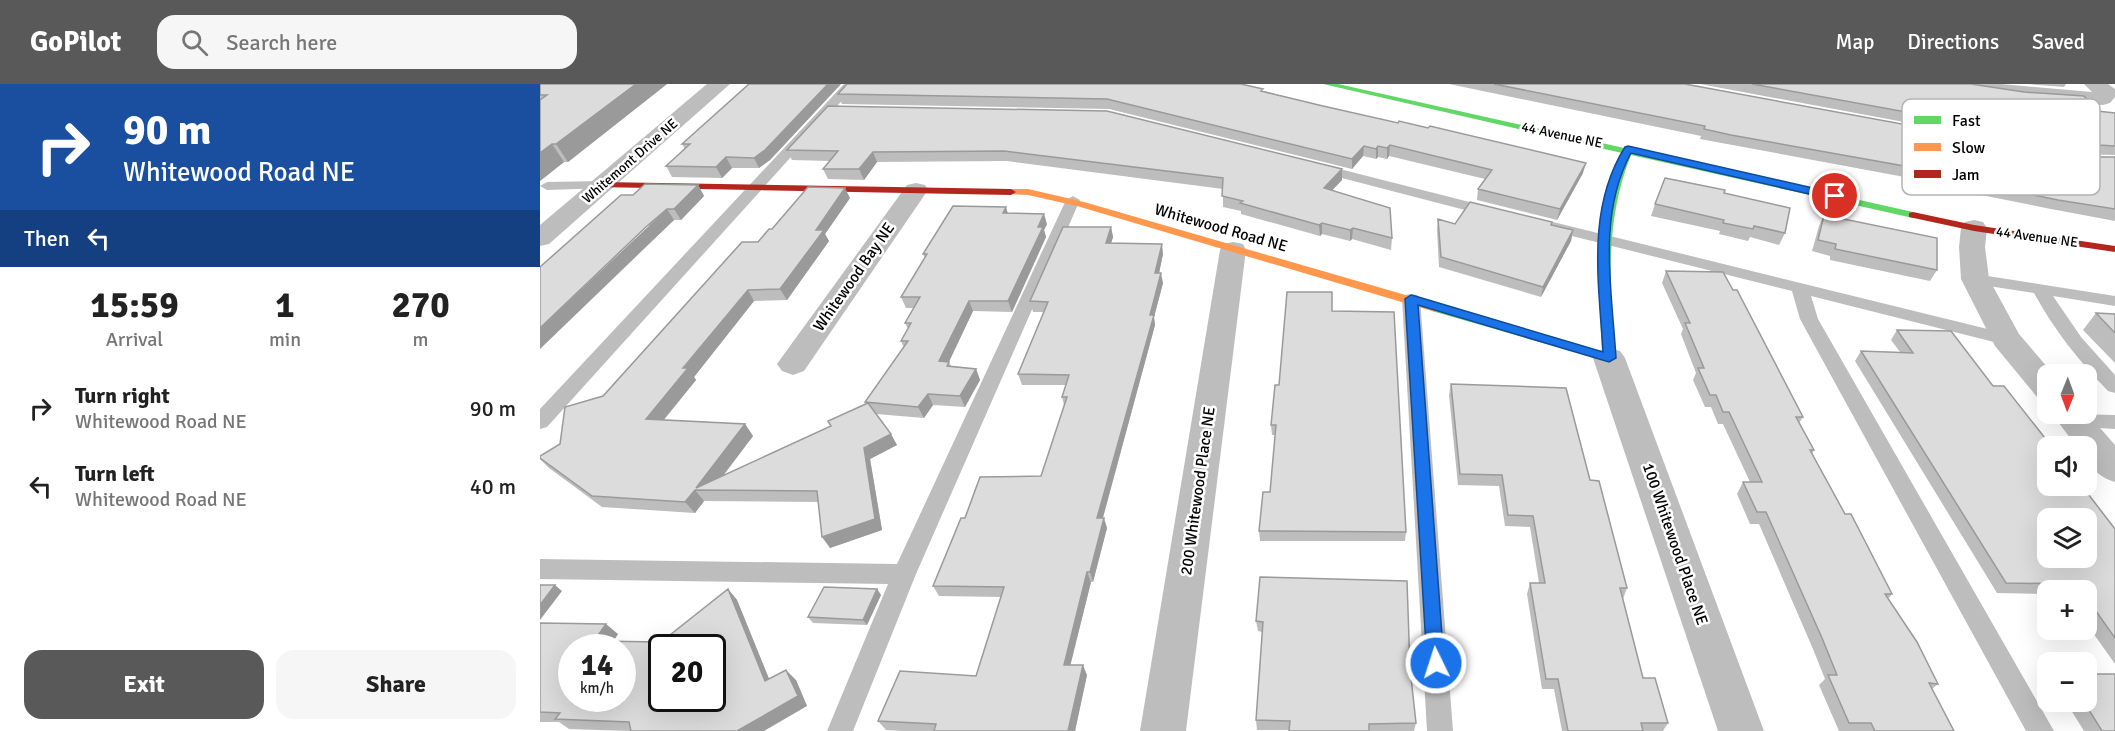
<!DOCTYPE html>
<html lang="en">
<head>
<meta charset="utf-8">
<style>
	body { margin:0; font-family:Signika,sans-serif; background:#f6f6f6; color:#222; height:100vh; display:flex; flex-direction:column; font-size:22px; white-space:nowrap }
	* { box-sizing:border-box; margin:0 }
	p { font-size:20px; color:#767676 }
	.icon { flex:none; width:33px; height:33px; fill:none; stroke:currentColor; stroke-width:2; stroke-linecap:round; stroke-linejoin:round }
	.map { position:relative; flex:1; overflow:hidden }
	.drawer { display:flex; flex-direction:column; background:#fff; width:540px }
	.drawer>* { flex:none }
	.hud { background:#1a4fa0; color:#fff; overflow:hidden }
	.needle { width:39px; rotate:181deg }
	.tools { position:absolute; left:1497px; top:280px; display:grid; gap:12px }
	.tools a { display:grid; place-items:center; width:60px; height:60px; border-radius:12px; background:#fff; box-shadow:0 6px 24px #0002; font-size:30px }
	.speed { position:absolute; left:18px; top:550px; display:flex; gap:12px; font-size:30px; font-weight:700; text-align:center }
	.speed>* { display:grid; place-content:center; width:78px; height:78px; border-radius:50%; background:#fff; box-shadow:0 6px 24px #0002; line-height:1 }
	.speed small { font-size:15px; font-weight:400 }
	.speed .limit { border:3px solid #111; border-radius:9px; background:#fff; color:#111 }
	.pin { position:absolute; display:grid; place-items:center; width:51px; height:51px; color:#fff; margin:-26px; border:3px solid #fff; border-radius:50%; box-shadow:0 2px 6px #0007 }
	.me { position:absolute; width:66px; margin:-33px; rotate:356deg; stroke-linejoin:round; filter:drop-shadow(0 0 4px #0008) }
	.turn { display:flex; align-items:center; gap:21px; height:126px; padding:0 24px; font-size:27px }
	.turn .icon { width:78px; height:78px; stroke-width:2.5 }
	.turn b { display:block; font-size:42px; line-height:51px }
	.then { display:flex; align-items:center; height:57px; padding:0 24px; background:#0003; gap:12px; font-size:22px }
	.eta { display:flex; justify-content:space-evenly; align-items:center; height:102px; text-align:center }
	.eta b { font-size:36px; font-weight:700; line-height:42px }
	.button { display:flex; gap:12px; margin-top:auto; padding:12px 24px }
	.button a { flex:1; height:69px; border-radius:18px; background:#595959; color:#fff; font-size:24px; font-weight:700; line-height:69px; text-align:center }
	.button a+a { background:#f6f6f6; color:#222 }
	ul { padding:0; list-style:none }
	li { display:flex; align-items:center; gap:18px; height:78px; padding:0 24px }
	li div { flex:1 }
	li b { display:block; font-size:22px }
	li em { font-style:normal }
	header { display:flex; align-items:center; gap:36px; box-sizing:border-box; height:84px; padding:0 30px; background:#595959; color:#fff }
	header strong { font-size:28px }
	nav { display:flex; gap:33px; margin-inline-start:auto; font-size:21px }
	.search { width:420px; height:54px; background:#f6f6f6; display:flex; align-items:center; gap:15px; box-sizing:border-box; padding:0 21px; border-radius:18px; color:#767676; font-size:22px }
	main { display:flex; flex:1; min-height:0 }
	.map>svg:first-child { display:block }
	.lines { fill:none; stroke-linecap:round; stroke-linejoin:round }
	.lane { fill:#bdbdbd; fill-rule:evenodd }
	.street { fill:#bdbdbd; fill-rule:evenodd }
	.fast { fill:#63d668; fill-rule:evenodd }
	.slow { fill:#ff974d; fill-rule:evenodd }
	.jam { fill:#b3261e; fill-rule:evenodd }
	.wall { fill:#bdbdbd }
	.shaded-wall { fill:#9a9a9a }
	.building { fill:#dcdcdc; stroke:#9a9a9a; stroke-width:1.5; fill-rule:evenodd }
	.route { fill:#1a73e8; stroke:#114b97; stroke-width:1.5 }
	.labels { text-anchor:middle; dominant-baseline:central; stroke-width:5; stroke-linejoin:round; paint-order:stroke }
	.far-street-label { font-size:14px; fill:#000; stroke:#fff }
	.street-label { font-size:16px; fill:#000; stroke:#fff }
	.key { fill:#fff; stroke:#b2b2b2; stroke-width:1.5 }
	.key-label { font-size:16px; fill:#000 }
</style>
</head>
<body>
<header>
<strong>GoPilot</strong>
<div class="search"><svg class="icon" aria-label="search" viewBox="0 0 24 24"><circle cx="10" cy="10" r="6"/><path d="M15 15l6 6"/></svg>Search here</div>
<nav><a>Map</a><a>Directions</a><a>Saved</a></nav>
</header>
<main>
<section class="drawer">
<div class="hud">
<div class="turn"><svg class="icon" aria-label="right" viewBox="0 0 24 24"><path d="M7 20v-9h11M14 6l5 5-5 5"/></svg><div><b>90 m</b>Whitewood Road NE</div></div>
<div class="then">Then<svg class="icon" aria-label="left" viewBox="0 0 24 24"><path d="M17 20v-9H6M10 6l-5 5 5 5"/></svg></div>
</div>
<div class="eta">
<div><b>15:59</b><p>Arrival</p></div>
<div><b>1</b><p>min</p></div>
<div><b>270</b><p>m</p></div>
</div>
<ul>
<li><svg class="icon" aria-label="right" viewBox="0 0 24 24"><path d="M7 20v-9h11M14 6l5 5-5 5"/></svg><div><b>Turn right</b><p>Whitewood Road NE</p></div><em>90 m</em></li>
<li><svg class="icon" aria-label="left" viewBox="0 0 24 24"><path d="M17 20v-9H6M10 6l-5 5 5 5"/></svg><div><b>Turn left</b><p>Whitewood Road NE</p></div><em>40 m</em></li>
</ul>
<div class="button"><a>Exit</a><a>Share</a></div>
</section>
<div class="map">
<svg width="1575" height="647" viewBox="0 0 1575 647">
	<rect width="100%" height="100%" fill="#fff"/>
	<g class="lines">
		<path class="lane" d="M304,0H317L7,343L0,345V325Z
			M776,79L957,125L960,128L952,133L771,86L769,83L771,80Z
			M62,97L69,101L67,104L7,106L0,102L7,98Z
			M533,112L540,116L376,490L313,647H287L348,500L0,495V475L357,480L526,116Z
			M1009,137L1472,251L1475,255L1472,259L1466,261L1271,212L1278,235L1514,647H1486L1260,235L1252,207L1004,145L1001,142Z
			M1435,190L1575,212V222L1513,212L1541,253L1575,291V309L1568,307C1539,277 1514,246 1494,209L1429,199L1427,195Z
			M871,210L877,211L880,215L913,647H887L862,215L865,211Z
			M1534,330L1575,331V345L1527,342L1524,337L1527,332Z"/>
		<path class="street" d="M167,0H190L9,160L0,162V141Z
			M1411,0H1461L1552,8L1544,0H1568L1575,5V13L1570,19L1563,21L1479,15L1421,6L1414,4Z
			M376,99L385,101L388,106L264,287L253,291L242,287L237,280L242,273L367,101Z
			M1434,136L1443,138L1447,144L1445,163L1449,195L1479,250L1514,291H1508V316L1497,313L1455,262L1421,195L1419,163L1421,144L1425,138Z
			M693,158L703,160L706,166L646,647H600L680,166L683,160Z
			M1069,264L1080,267L1085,274L1224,647H1178L1053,274L1058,267Z
			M1546,328L1575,361V398C1558,393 1546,381 1546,363H1537L1512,330Z"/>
		<path class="fast" d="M783,0H798L1084,64L1088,62L1093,65L1373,128L1378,131L1373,134L1091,71C1064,139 1070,202 1075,274L1069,278L892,227L890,224L896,220L1062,268C1058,197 1054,136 1082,69Z"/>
		<path class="slow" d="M471,105H488L544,118L900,221L902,224L896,228L892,227L537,122L488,111L467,110L466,108Z"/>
		<path class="jam" d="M62,98L471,105L476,108L471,111L58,103V99Z
			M1373,128L1434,141L1575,162V168L1434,147L1369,133V129Z"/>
	</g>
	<path class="wall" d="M0,0H127L28,78H24L0,97Z
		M209,0H301L230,76L219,84H192L182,94L132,93L126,82L145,65L142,60Z
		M909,0H1145L1541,73H1575V137L1511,125L1386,100V97L1187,60L1160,55L1161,52Z
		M1160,0H1431L1557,27L1575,29V71L1535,70Z
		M1487,0H1526L1524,3Z
		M724,7L1043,89L1017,136L937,116L938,105L945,95L849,72L847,75L838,73L836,75L823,72L812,85L569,25L302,20L298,10Z
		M288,22L802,85V96L792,106L852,154L851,166L812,155L810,157L782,150L780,152L701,130V127L683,123V105L467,77L337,78L324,96L288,95L283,85L289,77L252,76L247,66Z
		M158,101L164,112L141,136H134L115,154L93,111Z
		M1184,109L1245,149L1239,161L1210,153L1208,157L1179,150L1180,147L1111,132L1115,120Z
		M310,114L285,150L289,157L247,216L214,217L154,293L156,296L124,336L205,340L213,352L183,392L291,342L326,320L325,318L364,264L361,257L368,245L365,239L374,224H366L361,213L385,174L383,170L468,129L507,140L504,146L506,153L472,228L433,227L409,278L411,282L436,285L440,296L425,323L393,321L384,334L336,330L357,361L330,375L342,446L290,464L278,418L164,417L155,429L62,423L9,384L0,375V372L20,360L63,312L218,158L232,145Z
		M1284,131L1397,186L1390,197L1290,176V172L1272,167L1279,142Z
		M898,135L915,140L1012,138V141L1033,146L1031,157L1001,213L899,183L897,145Z
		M571,143L573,153L571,159L623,170L619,189L623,199L614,233L615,241L563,434L567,444L553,498H551L530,581L547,591L535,647H362L346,646L338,637L436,592L461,513L399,512L393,502L425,434L501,392L524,321L522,313L526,301H482L478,290L504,228H493L490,217Z
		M1126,187L1263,333L1259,339L1274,366L1272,370L1305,430L1352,510L1348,515L1398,600L1392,605L1414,647H1299L1279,601L1285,595L1273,565L1219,440H1210L1197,410L1203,398H1210L1183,340H1178L1171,323H1165L1153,296L1156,289L1141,250L1143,245L1122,199Z
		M792,227L866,448L865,457H720L719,447L730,408L735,351H732L731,341L739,301Z
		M1556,229L1575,230V279L1543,246Z
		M1357,246L1453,302L1575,445V580L1546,539V507H1508V510L1457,509L1315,277L1321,267L1360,268L1351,256Z
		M911,300L1050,396L1087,504L1083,515L1103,594L1128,639L1123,647H1022L1014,605H1002L987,510L990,499H999L990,443L965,442L959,402L918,401L909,311Z
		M720,493L870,584L876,639L874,647H749V646H717L716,636L722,548L718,547L716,537Z
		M188,505L197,516L229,595L256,596L267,622L91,647L29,645L19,638H0V539L78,550L73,557L121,558Z
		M337,505L341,511L327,541L273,539L268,533Z
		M1526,618H1546L1575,647H1544Z"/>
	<path class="shaded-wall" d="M96,0H127L28,78L16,60Z
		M288,0H301L230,76L219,84L214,74Z
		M12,60L24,78L0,97V69Z
		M850,61L849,72L847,75V64Z
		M824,62L823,72L812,85V75Z
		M838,62V73L836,75V65Z
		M333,68L337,78L324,96L319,85Z
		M186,73L192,84L182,94L176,83Z
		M1046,79L1043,89L1017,136L1020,125Z
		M802,85V96L784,115V104Z
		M158,101L164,112L141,136L134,125Z
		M305,104L310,114L285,150L289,157L247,216L240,205L276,146Z
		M466,123L469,133L463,129Z
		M127,125L134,136L0,265V244Z
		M504,130L507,140L504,146L506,153L472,228L468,217L498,143Z
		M782,139V150L780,152L779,141Z
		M571,143L573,153L568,169L566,159Z
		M813,144L812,155L810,157V146Z
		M1033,146L1031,157L1001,213L1003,203Z
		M622,160L623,170L617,199L615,189Z
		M621,189L623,199L614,233L615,241L560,444L557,434Z
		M208,206L214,217L154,293L156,296L115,346L106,335L143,284Z
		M429,217L433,227L404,288L399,277Z
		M436,285L440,296L425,323L420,312Z
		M388,310L393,321L384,334L378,323Z
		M205,340L213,352L172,406L156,404Z
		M351,350L357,361L330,375L342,446L290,464L282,453L324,364Z
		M155,406L164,417L155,429L145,418Z
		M564,434L567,444L553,498L550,488Z
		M547,488L551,498L528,591L524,581Z
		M15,501L22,507L0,536V521Z
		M188,505L197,516L234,607L225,597Z
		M337,505L341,511L327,541L323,536Z
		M66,540L78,550L69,564L54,557Z
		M543,581L547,591L535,647H528Z
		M246,586L256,596L267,622L224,647H197Z"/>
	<path class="building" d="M0,0H96L16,60H12L0,69V16L7,11H0Z
		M209,0H288L225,66L214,74L186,73L176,83L126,82L150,60H142Z
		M307,0H701L723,5L721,7L783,22L858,39L859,37L888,44L890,42L1046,79L1020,125L938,105L952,86L850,61L847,64L838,62L836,65L824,62L812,75L567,15L298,10Z
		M954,0H1145L1541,73H1575V125L1518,116L1392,90V87L1191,51L1164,45L1165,42Z
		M1212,0H1431L1484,8L1544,12L1557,27L1575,29V62L1542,60Z
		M288,22L567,27L802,85L784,104L850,124L852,154L813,144L810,146L782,139L779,141L700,119L703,117L682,112L683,94L464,67L333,68L319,85H283L298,67L247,66Z
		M1125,94L1185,106L1184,109L1250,124L1245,149L1214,142L1213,145L1183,139L1184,136L1115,120Z
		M105,100L158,101L134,125H127L107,142L0,244V183L81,111H93Z
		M268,103L305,104L276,146H284L240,205L208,206L143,284H148L106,335L205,340L156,404L291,342L288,337L328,319L351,350L324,364L335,435L282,453L277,407L155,406L145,418L52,412L0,374V372L20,360L25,323L63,312L202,158H218L229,145H232Z
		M930,118L1012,138L1011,141L1033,146L1003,203L901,173L898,135L915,140Z
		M413,122L466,123L463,129L504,130L498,143H503L468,217H429L399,277L409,278L407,282L436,285L420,312L388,310L378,323L325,318L368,257H361L371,239H365L380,213H361L387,170H383Z
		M1284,131L1397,154V186L1295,165L1296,160L1278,156Z
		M523,143H571L566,159L622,160L615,189H621L610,231H614L557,434H564L550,488H547L524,581H543L528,647H394L396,640L338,637L360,587L436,592L464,503L393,502L421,434H425L440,393L501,392L527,313H522L529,291L478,290L508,218L490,217Z
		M1126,187L1183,188L1193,206H1197L1263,333H1256L1274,366H1270L1305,430H1311L1352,510H1345L1377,558L1398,600L1389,599L1414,647H1335L1331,639H1309L1288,591H1297L1282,554L1226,428H1217L1203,398H1222L1189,328H1183L1176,311H1170L1158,284H1164L1145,239H1150Z
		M747,208H792V227L854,228L866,448L719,447L723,408H730L736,341H731L735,301H739Z
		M1556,229L1575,230V249Z
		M1357,246L1411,247L1453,302H1464L1512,363H1508V402H1542L1575,445V554L1546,513V507H1542L1537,500L1466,499L1321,267L1373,269ZM1508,435H1546V474H1508Z
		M911,300L1026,304L1050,396L1059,397L1087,504H1080L1103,594H1115L1128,639H1101L1103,647H1028L1018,595H1006L990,499H1005L993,432L968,431L962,391L920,390Z
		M720,493L867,497L870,584L876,639L829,640V647H749L750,637L716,636L723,538L716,537Z
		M0,501H15L0,521Z
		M284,503L337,505L323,536L268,533Z
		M188,505L225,597L246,586L258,612L197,647H91L89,638L15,635L20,629L0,628V539L66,540L54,557L121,558ZM32,564H82V615H32ZM122,564H172V615H122Z
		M1546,590H1575V647H1562L1544,618H1546Z"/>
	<path class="route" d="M1088,62L1295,109L1301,112L1295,116L1091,69C1057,132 1072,206 1076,274L1069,278L878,221L904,579L902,585L896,587L889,585L887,579L865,215L871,211L875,212L1063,268C1059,199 1046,125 1085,63Z"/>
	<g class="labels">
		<g class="far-street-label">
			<text transform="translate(1022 51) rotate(12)">44 Avenue NE</text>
			<text transform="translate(90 77) rotate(-41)">Whitemont Drive NE</text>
			<text transform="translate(1497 153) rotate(8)">44 Avenue NE</text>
		</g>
		<g class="street-label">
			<text transform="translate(681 144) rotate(16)">Whitewood Road NE</text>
			<text transform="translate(314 193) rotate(-55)">Whitewood Bay NE</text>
			<text transform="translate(658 407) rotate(-82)">200 Whitewood Place NE</text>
			<text transform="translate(1135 460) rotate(71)">100 Whitewood Place NE</text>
		</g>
	</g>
	<rect x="1362" y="15" width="198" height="96" rx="9" class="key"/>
	<rect x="1374" y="32" width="27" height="8" fill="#63d668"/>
	<rect x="1374" y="59" width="27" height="8" fill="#ff974d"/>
	<rect x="1374" y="86" width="27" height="8" fill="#b3261e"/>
	<g class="key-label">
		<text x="1412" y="42">Fast</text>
		<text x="1412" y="69">Slow</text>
		<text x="1412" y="96">Jam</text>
	</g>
</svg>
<div class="tools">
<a><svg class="needle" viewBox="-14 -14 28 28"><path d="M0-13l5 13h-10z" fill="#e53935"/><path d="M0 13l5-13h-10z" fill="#767676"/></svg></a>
<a><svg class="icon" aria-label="sound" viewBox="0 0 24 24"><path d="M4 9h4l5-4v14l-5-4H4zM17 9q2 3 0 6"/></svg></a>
<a><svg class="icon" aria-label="layers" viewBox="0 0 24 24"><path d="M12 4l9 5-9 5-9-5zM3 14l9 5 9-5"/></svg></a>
<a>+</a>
<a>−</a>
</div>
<div class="speed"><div>14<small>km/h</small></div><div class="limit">20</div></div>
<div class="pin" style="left:1295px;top:112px;background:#d93025"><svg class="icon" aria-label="arrive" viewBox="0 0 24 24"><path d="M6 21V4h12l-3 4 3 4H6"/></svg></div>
<svg class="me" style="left:896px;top:579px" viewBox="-20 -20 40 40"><circle r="17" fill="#1a73e8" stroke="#fff" stroke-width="3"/><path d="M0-11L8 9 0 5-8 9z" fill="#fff"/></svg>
</div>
</main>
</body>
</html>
